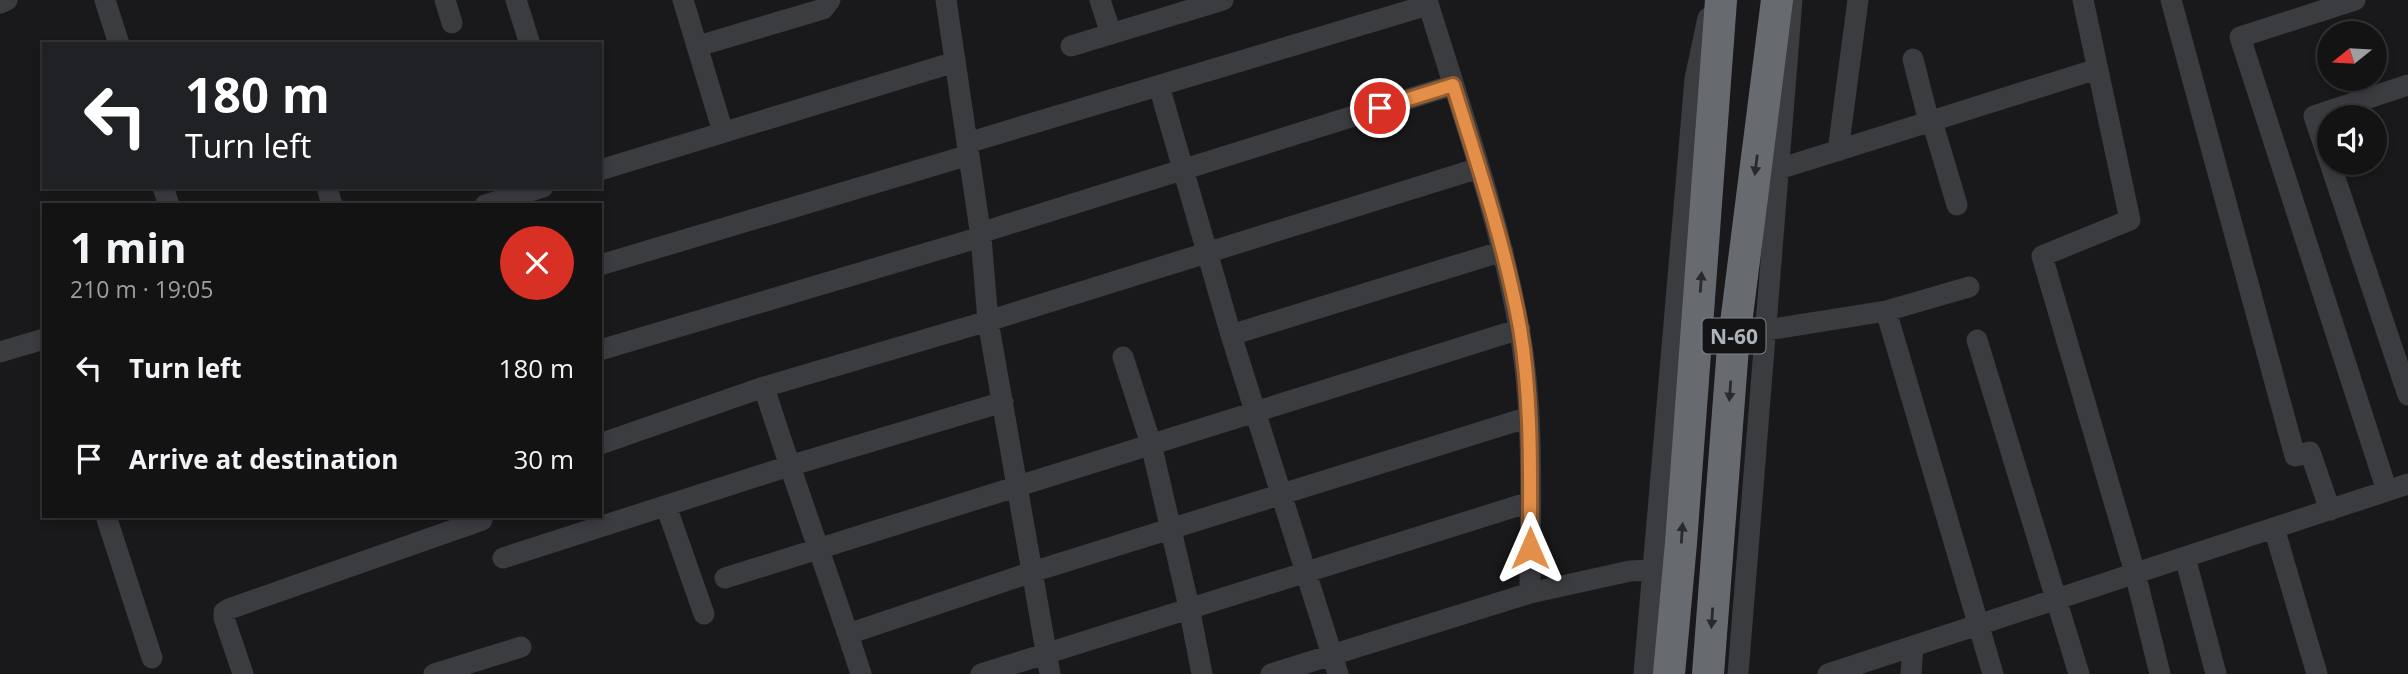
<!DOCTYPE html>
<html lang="en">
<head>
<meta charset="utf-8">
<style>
	body { margin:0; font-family:"Open Sans",sans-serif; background:#202022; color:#f1f3f6; height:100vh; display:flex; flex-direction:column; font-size:26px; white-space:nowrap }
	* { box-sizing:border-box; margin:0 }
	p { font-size:23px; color:#9d9ea0 }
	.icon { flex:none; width:38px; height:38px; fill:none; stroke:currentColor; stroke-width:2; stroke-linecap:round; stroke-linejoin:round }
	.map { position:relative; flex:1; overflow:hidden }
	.details { position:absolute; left:42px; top:203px; width:560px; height:315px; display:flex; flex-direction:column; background:#131314; border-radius:0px; box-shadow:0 4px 10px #0003,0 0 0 2px #323234 }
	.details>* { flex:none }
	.top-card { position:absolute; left:42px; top:42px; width:560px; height:147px; border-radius:0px; box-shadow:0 4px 10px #0003,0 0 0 2px #323234; background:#202124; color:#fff; overflow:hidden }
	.needle { width:46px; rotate:252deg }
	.tools { position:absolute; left:2317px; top:21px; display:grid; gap:14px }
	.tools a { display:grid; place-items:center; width:70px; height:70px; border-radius:50%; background:#131314; box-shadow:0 4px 10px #0003,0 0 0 2px #323234; font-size:35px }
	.pin { position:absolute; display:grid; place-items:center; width:60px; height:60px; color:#fff; margin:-30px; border:4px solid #fff; border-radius:50%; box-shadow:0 2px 7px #0007 }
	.me { position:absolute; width:77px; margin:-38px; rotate:0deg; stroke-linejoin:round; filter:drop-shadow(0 0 5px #0008) }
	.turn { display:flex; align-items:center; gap:24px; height:147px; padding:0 28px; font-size:32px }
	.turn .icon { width:91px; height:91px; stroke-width:2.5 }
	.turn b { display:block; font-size:49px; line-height:60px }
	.round { display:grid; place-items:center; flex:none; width:74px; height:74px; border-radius:37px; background:#202022 }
	.headline { display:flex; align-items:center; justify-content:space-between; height:119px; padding:0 28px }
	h1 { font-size:42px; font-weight:700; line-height:52px }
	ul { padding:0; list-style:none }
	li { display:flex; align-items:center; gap:21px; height:91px; padding:0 28px }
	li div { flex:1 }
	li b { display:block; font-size:26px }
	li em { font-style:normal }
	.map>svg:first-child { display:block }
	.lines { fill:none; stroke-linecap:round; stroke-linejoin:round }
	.minor { stroke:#3a3c40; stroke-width:21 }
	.highway { stroke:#676b70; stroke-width:32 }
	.oneway { fill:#292a2c }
	.route-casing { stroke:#945c2f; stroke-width:18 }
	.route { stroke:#e38e49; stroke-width:12 }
	.labels { text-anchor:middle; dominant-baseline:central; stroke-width:7; stroke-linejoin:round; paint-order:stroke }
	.shield { fill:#141416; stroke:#7f8388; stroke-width:2 }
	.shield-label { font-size:21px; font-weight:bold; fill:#adb3b9 }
</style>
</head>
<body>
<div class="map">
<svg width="2408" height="674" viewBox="0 0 2408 674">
	<rect width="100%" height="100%" fill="#19191b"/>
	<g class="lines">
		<path class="minor" d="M105,0L119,44
			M445,0L452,23
			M516,0L530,44
			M683,0L723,132
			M946,0L981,237L988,321L1050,674
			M1100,0L1111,34
			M1427,0C1460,108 1499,216 1519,328C1535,414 1530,505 1530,593
			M2083,0L2130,220L2042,256L2135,573L2160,674
			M2171,0L2295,456L2310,452L2330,510
			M2355,0L2240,37L2387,491
			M0,3L7,0
			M698,46L823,9L830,0
			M1071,46L1223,0
			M1913,59L1929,122
			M1159,86L1231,335L1338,674
			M1932,121L1957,205
			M967,143L1428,5
			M1838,151L1858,0
			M2329,160L2314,116L2408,85
			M2330,163L2408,395
			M1779,169L2097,69
			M600,170L955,62
			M163,187L169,205
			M327,187L332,205
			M485,205L543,187
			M980,233L1453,85
			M600,265L969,155
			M1886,311L1993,674
			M1767,330L1886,311L1969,287
			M1231,335L1503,251
			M1977,340L2079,674
			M600,350L981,237
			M0,352L44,339
			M1123,357L1151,444L1189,607L1202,674
			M764,387C794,483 830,578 861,674
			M600,444L764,387L988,321L1479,168
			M666,506L704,614
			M106,516L152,658
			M2274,528L2317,674
			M2185,557L2216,674
			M503,558L789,466L1003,402
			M725,578L1520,329
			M848,634L1032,572L1529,417
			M243,674L224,618V612L229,609L482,520L481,516
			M434,674L521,647
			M981,674L1530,502
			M1271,674L1530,593L1630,571L1654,570
			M1644,674L1695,79L1708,18
			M1738,674L1792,0
			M1828,674L2408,484
			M1911,674L1913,646"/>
		<path class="highway" d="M1669,674L1681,543L1721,0
			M1708,674L1733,347L1777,0"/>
	</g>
	<defs><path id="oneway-solid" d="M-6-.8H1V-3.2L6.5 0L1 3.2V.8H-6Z" transform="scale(1.75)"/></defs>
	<g class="oneway">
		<use href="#oneway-solid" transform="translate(1756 165) rotate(97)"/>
		<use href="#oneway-solid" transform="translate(1701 282) rotate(-86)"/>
		<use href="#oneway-solid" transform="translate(1730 391) rotate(94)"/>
		<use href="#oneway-solid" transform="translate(1682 533) rotate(-86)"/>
		<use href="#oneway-solid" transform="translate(1712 618) rotate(94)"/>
	</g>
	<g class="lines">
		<g class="route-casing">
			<path id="route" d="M1380,108L1453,85C1478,165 1505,245 1520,328C1532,400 1530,474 1530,548"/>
		</g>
		<use href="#route" class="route"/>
	</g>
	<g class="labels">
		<rect class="shield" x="1702.5" y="318.5" width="63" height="35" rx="5"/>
		<g class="shield-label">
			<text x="1734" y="336">N-60</text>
		</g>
	</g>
</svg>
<div class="tools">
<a><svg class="needle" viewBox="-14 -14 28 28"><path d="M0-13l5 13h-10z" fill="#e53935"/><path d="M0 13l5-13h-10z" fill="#9d9ea0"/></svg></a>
<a><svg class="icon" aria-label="sound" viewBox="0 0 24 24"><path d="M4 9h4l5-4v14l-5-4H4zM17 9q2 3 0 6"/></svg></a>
</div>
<div class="pin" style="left:1380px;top:108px;background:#d93025"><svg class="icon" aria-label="arrive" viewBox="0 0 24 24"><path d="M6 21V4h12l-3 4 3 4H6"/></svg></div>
<svg class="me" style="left:1530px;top:548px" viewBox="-20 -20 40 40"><path d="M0-17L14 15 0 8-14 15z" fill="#e38e49" stroke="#fff" stroke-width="4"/></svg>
<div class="top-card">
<div class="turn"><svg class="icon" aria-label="left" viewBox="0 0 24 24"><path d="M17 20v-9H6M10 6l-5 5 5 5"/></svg><div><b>180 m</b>Turn left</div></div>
</div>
<section class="details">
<div class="headline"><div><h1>1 min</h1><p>210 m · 19:05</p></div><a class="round" style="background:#d93025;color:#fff"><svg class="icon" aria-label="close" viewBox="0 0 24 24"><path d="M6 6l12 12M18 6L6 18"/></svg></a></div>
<ul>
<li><svg class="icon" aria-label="left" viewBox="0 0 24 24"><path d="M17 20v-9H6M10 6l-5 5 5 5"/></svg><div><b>Turn left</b></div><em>180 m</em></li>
<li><svg class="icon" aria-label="arrive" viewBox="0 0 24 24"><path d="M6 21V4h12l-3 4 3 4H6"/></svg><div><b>Arrive at destination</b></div><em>30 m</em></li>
</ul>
</section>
</div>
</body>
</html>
